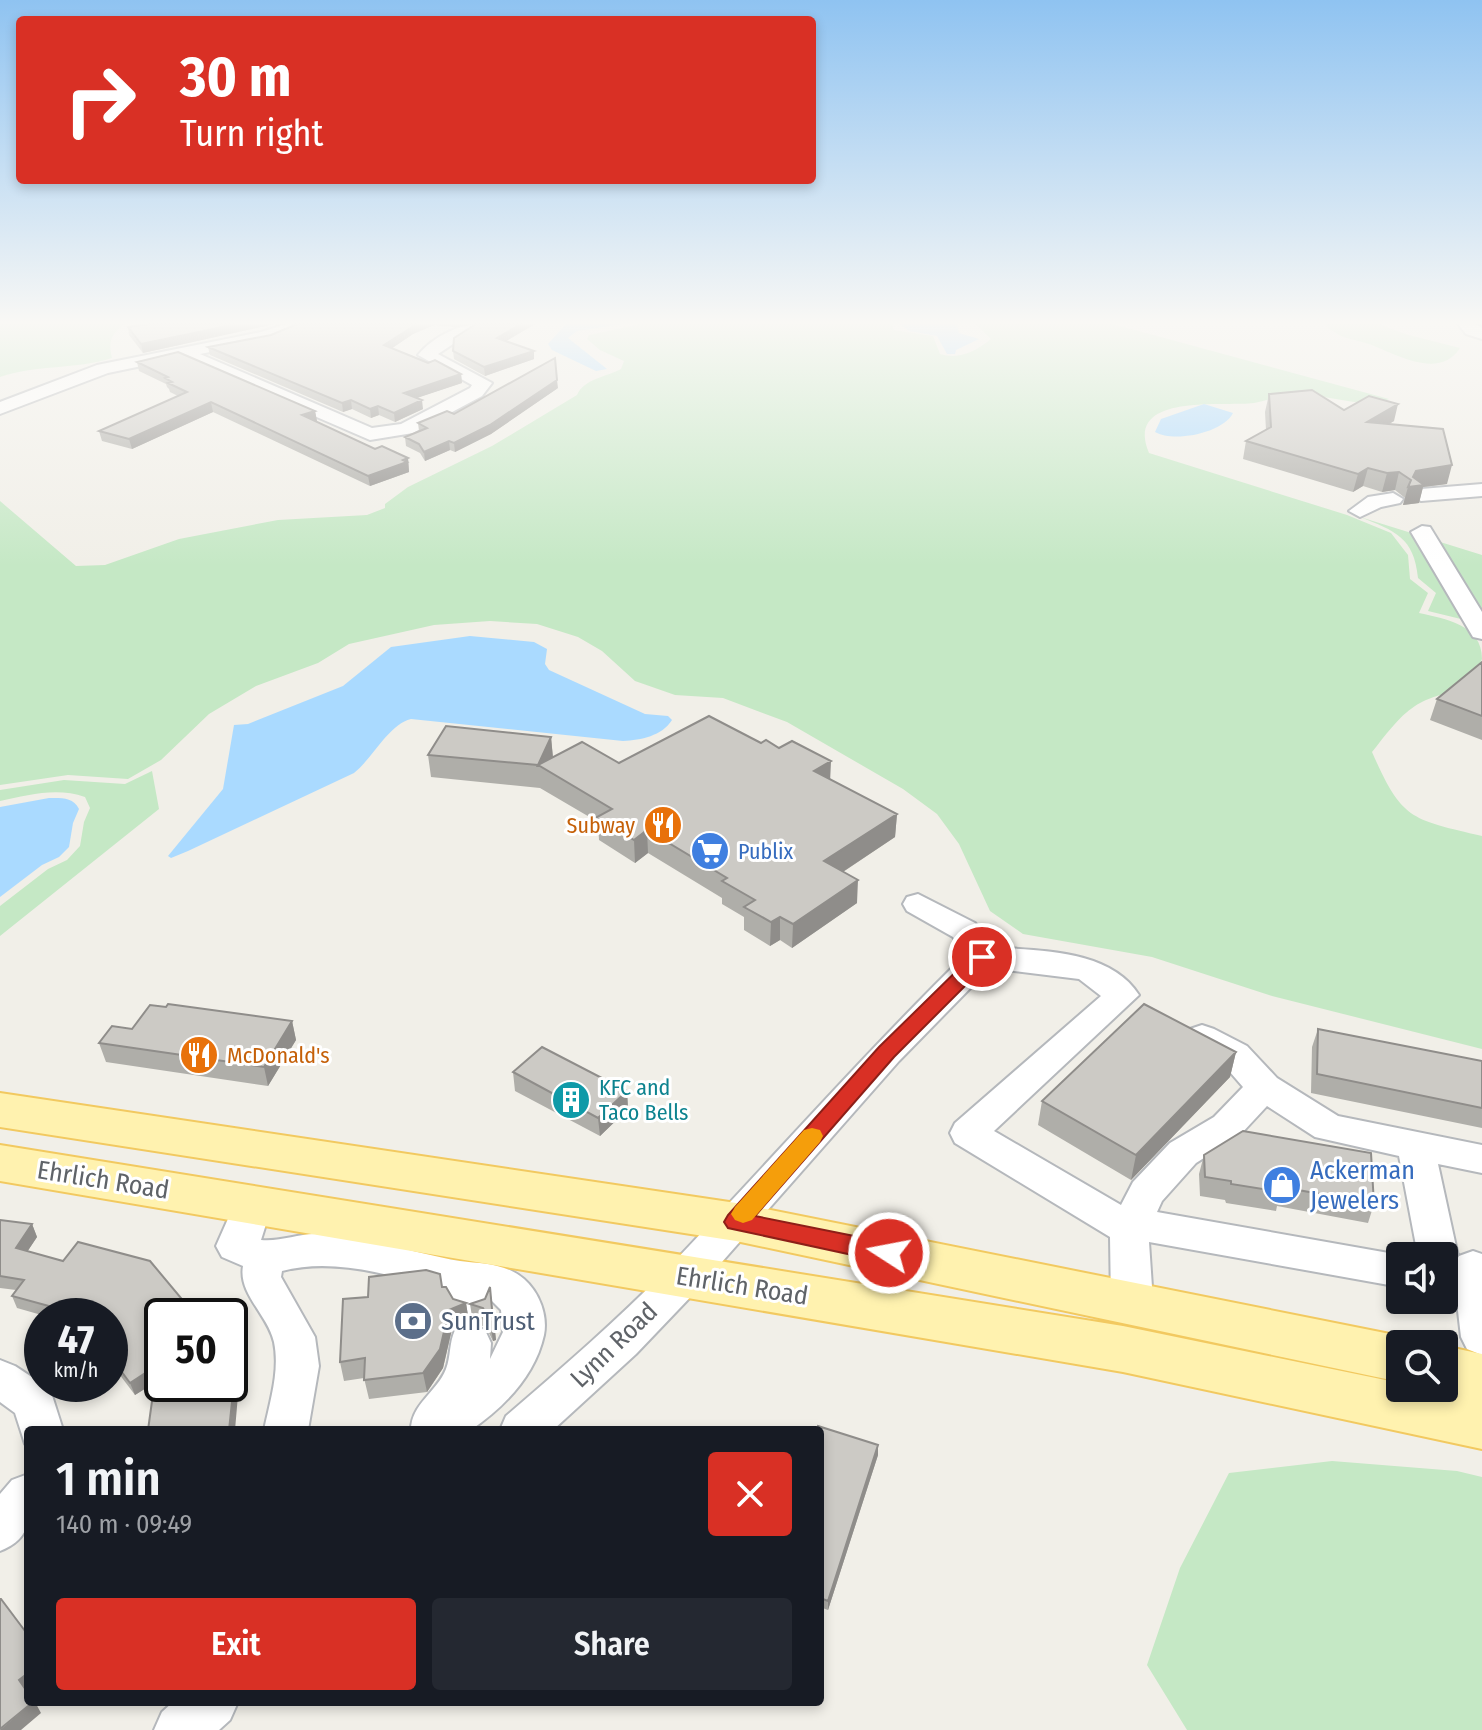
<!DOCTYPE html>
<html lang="en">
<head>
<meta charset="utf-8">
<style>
	body { margin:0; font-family:"Fira Sans Condensed",sans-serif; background:#242831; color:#f1f3f6; height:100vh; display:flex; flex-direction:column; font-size:30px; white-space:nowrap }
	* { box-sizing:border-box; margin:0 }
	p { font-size:26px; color:#9ea1a6 }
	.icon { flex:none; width:44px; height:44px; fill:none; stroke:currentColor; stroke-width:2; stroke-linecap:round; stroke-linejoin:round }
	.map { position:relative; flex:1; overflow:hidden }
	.side { position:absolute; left:24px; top:1426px; width:800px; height:280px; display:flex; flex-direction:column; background:#171b24; border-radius:8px; box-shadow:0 4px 12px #0003 }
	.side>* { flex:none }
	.top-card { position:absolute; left:16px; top:16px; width:800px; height:168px; border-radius:8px; box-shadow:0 4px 12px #0003; background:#d93025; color:#fff; overflow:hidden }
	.tools { position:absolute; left:1386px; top:1242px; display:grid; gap:16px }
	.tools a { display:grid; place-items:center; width:72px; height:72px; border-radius:8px; background:#171b24; box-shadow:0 4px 12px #0003; font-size:40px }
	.speed { position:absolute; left:24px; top:1298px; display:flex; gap:16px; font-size:40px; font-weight:700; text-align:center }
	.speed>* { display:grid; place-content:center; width:104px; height:104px; border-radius:50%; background:#171b24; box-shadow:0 4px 12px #0003; line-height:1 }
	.speed small { font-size:20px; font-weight:400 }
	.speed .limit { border:4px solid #111; border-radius:12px; background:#fff; color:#111 }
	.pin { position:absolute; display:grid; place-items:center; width:68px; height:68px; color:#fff; margin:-34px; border:4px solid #fff; border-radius:50%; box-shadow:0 2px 8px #0007 }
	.me { position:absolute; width:88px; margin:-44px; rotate:281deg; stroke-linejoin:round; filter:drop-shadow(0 0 6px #0008) }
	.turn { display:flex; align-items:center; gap:28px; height:168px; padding:0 32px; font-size:36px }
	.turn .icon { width:104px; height:104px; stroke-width:2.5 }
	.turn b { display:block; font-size:56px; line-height:68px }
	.round { display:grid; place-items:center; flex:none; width:84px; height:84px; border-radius:8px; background:#242831 }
	.headline { display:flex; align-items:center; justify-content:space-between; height:136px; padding:0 32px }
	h1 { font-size:48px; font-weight:600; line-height:60px }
	.button { display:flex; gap:16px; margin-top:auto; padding:16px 32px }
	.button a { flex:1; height:92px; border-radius:8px; background:#d93025; color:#fff; font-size:32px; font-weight:600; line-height:92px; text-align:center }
	.button a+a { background:#242831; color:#f1f3f6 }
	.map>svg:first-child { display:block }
	.green { fill:#c5e8c5 }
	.water { fill:#aadaff }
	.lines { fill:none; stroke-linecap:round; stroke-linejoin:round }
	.minor-casing { stroke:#b5b8bc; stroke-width:4 }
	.major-casing { stroke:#f2c960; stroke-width:4 }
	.minor { fill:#fff; fill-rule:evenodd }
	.major { fill:#fff2af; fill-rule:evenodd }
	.wall { fill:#afaea9 }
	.shaded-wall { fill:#8f8d8a }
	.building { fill:#cccac5; stroke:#8f8d8a; stroke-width:2 }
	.route { fill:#d93025; stroke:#8d1f18; stroke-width:2 }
	.slow { fill:#f59e0b }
	.labels { text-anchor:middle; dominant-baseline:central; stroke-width:6; stroke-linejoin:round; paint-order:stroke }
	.food-label { font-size:22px; fill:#c56008; stroke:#fff; text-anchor:end }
	.shop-label { font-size:22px; fill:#366cbe; stroke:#fff; text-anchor:start }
	.culture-label { font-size:22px; fill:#0d838f; stroke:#fff; text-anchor:start }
	.near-shop-label { font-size:26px; fill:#366cbe; stroke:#fff; text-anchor:start }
	.near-street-label { font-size:26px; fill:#5f6368; stroke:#fff }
	.near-service-label { font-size:26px; fill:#4e5e75; stroke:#fff; text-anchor:start }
</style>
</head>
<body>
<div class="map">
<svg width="1482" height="1730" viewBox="0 0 1482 1730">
	<rect width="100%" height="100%" fill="#f1efe8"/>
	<path class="green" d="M0,324H125C111,334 108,341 112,358C75,370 38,364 0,377Z
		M640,324H892L894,330L933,336L940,354C960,360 976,351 991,339L976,324H1113L1389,399C1371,410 1325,395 1303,394C1286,393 1270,400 1254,403C1224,407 1123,392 1149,453L1347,515L1391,533L1408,555L1410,579L1428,593L1419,613C1445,619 1482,624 1482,659C1463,702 1447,686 1415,706C1398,717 1385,736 1372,752C1402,820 1410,819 1482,836V1049L1272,996L1152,957L1023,934L990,911L959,844L937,814L903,789L787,722L723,698L675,695L635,681L602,651L578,637L537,624L490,621L434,625L349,644L318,663L256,686L209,714L161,760L128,779L68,775L0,785V501L76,566L105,565L179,539L278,520L367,515L385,508V504L408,487L492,446L577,395C584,379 606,377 621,369L624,361L600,350L587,339L589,335Z
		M1325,324H1380L1405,334L1460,348C1439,381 1394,353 1369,344C1351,338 1338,339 1325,324Z
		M1360,517L1482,555V637L1465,620L1428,611L1436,593L1418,578C1414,537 1395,531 1360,517Z
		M152,771L159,809L0,936V906L48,869L67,860L80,846L84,822L90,808L85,797C57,787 28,795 0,801V790L64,780L125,784Z
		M1332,1461L1457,1471L1482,1477V1730H1187L1147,1665L1180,1568L1229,1473Z"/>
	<path class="water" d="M566,324H623L577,331L568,338L607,369L596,371L552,350L548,344Z
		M900,324H957L959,333L979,339L956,350L955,354H947L937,336L909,331Z
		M1204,404L1233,413C1223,433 1174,443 1155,432L1161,419Z
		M470,636L534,642L547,649L545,664L549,670L645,714L668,716L672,720C662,736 641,740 623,741L411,719C389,724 373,758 354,773L188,851L171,858L168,856L223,789L234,725L248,724L343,686L391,647Z
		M49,798C62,798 73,797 79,809L73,823L69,847L59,857L42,865L0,897V807Z"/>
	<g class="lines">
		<g class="minor-casing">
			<path id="minor" d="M286,324H309L271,340L200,354L372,428L401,424L470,388L472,385L418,355C434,336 459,324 483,324L438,354L492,383L482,396L413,433L370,440L180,358L108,373L0,414V402L97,365L261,332Z
				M1458,324H1475L1482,328V339L1466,334Z
				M1482,484V496L1421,501L1411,495L1421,489Z
				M1393,493L1403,499L1400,503L1381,507L1360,517L1349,511L1368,497Z
				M1422,526L1430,527L1482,612V639L1473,637L1470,632L1411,532Z
				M918,894L975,923L992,947C1040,951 1110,949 1139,995L994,1131L1121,1205L1133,1182L1170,1143L1214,1117L1243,1087L1223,1064L1190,1045L1185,1037L1190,1029L1202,1025L1214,1029L1247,1046L1277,1078L1338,1116L1482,1145V1173L1438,1164L1458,1256L1452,1267L1444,1270V1256H1418L1399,1156L1315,1137L1267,1106L1240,1135L1196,1163L1162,1201L1157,1212L1400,1255L1404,1256H1400V1287L1149,1242L1153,1302L1147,1314L1132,1319L1117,1314L1111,1302L1110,1237L955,1143L950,1133L955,1123L1101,996L1079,979L990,968L899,1061L699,1288L636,1354L553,1430H500L506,1416C563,1367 620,1318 672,1264C770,1161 863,1055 965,955L953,937L907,911L903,904L907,897Z
				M253,1190L267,1194L272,1205L261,1240C279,1242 297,1234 315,1234C366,1235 411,1253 460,1261C483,1264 505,1263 524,1279C539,1292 548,1315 544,1335C535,1376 504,1407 471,1430H411C411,1404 437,1392 446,1369C451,1356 449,1343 455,1330L470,1325L485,1330L491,1343L490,1359L503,1332L501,1310L491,1300L487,1315L472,1320L457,1315L445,1290C394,1276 335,1257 282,1271L281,1277L315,1337L319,1366L308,1430H264C270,1401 280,1371 274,1342C268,1315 238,1294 243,1266L222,1257L216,1246L239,1194Z
				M1473,1251L1482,1254V1355L1467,1349L1461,1337L1453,1267L1459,1256Z
				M0,1360L15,1366L50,1389L63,1430H28V1445L25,1444L15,1413L0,1402Z
				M28,1474C28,1509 38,1536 0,1551V1494L12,1480Z
				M173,1702H238L230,1720L219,1730H154L162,1712Z"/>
		</g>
		<g class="major-casing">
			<path id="major" d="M0,1093L736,1203L1400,1336L1420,1344H1400V1382L736,1241L0,1127Z
				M0,1145L1123,1326L1400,1383V1388L1440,1391L1432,1388H1444V1346L1482,1354V1449L1123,1372L0,1181Z"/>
		</g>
		<use href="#minor" class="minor"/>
		<use href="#major" class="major"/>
	</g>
	<path class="wall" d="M148,324H274L143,353L129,335L128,327Z
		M297,324H476L452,327L434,325L413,334L392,348L461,374L462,383L416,398L423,409L395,422L379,415L371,418L352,409L343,412L210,355L208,347L271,335Z
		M476,324H535L506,341L534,351V359L485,376L454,359L453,351Z
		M137,362L315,411L317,421H315L375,449L408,458L409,472L370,486L213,412L132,449L102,441L99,431L178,396L170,392L169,389L167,387L166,384L139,371Z
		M558,388L491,434L455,452L450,450L425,461L420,453L406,446L405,437L419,431L418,423Z
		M1269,394L1394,421L1389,424L1447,484L1423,487L1419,503L1403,505L1405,498L1395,490L1382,492L1363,486L1353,492L1243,459L1246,441L1266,430L1265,412Z
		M1482,662V740L1430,720L1437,699Z
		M551,737L553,757L830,779L897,814L895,837L843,872L857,903L792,948L780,940L770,946L744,930V917L722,904V898L648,853L635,863L599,840L598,822L540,788L431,777L428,755Z
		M292,1021L296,1040L268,1086L106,1062L99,1043L132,1029Z
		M1318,1029L1482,1061V1128L1311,1093L1312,1047Z
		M1236,1052L1230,1077L1131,1180L1038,1125L1042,1101Z
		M513,1072L627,1091L628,1109L600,1136L515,1091Z
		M1204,1155L1374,1204L1368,1223L1277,1206L1276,1211L1226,1203L1225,1200L1200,1196L1199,1174Z
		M0,1220L32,1224L37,1237L27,1252L63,1261L78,1242L150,1261L196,1316H162V1378L135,1395L110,1362V1316H45L17,1308L12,1296L16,1290L0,1288Z
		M442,1287L453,1299L466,1303L469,1322L452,1329L443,1368L427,1392L369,1399L364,1378L344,1381L340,1362Z
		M490,1287L496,1340L493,1341L486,1327L473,1323L470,1304L485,1299Z
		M820,1430L878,1445V1455L828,1610L820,1607Z"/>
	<path class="shaded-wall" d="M237,324H274L143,353L141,344Z
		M417,324L434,325L413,334L385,353L384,345Z
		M451,324H476L452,327Z
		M521,324H535L498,346L497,338Z
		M534,351V359L485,376L484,367Z
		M461,374L462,383L405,402L404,393Z
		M557,380L558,388L491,434L455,452L454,443Z
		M351,400L352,409L343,412L342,403Z
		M422,400L423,409L395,422L394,413Z
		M211,402L213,412L132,449L129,439Z
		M1398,404L1394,421L1363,439L1367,422Z
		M378,406L379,415L371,418L370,409Z
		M315,411L317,421L304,425L302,415Z
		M449,441L450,450L425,461L424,452Z
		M408,458L409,472L370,486L368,476Z
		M1452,465L1447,484L1423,487L1419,503L1403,505L1408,487L1416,471Z
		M1368,468L1363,486L1353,492L1358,474Z
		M1399,472L1395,490L1382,492L1387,473Z
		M551,737L553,759L538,765Z
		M831,761L830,783L814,771Z
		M897,814L895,837L823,885L824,861Z
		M647,830L648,853L635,863L634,840Z
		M858,880L857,903L792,948L793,924Z
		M780,917V940L770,946L771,922Z
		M292,1021L296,1040L268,1086L264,1067Z
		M1236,1052L1230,1077L1131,1180L1136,1155Z
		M627,1091L628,1109L600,1136L598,1118Z
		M32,1224L37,1237L21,1261L16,1248Z
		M490,1287L496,1340L493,1341L490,1322Z
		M466,1303L469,1322L452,1329L443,1368L427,1392L423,1373L449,1310Z
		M162,1362V1378L135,1395L130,1383Z
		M234,1383L238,1395L235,1430H229Z
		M878,1445V1455L828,1610V1601Z
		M28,1673V1690L26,1692L19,1680Z
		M33,1702H35L41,1713L21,1730H0Z"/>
	<path class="building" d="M148,324H237L141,344L128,327Z
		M297,324H417L384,345L428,363L435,360L461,374L404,393L422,400L394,413L378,406L370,409L351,400L342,403L208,347L271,335Z
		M476,324H521L497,338L534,351L484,367L453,351L454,338Z
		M178,352L315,411L302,415L375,449L382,446L408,458L403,460L407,462L368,476L211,402L129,439L99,431L187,392L168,383L172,382L165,378L168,377L137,362Z
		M555,358L557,380L490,425L454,443L449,441L424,452L419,444L405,437L427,428L418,423L447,411L454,414Z
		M1312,390L1344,410L1369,396L1398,404L1367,422L1443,429L1452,465L1416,471L1413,477L1424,485L1408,487L1411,480L1399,472L1387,473L1368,468L1358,474L1246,441L1271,427L1269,394Z
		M1482,662V716L1437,699Z
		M709,716L761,743L766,740L779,748L792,741L831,761L814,771L897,814L824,861L858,880L793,924L780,917L771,922L744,907L755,900L722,881L727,878L647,830L634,840L597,817L612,809L538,765L428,755L446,726L551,737L538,765L582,742L619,763Z
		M168,1004L292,1021L264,1067L99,1043L112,1026L132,1029L150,1005L166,1007Z
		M1144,1004L1236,1052L1136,1155L1042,1101Z
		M1318,1029L1482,1061V1108L1317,1074Z
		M542,1047L627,1091L598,1118L513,1072Z
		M1243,1131L1371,1153L1374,1204L1282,1187V1192L1231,1184V1181L1205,1177L1204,1155Z
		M0,1220L32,1224L16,1248L63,1261L78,1242L150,1261L196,1316H162V1362L130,1383L110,1356V1316H80L78,1314L12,1296L24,1280L0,1276Z
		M426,1270L440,1274L442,1287H446L453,1299L466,1303L449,1310L440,1349L423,1373L364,1380L365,1358L340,1362L343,1299L368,1297L369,1277Z
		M490,1287L493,1321L490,1322L483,1308L470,1304L485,1299Z
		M230,1383H234L229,1430H148L153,1394Z
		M818,1426L878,1445L828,1601L820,1598V1430H817Z
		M0,1599H1L28,1635V1673L19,1680L28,1693V1702H33L0,1729Z"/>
	<linearGradient id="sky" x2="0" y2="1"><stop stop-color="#8fc3f1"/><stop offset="0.57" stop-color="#f9f8f5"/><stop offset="1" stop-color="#f9f8f5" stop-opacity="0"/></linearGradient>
	<rect width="1482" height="566" fill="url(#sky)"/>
	<path class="route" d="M982,951L989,953L991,957L989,962L894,1057L755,1216L889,1243L898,1246L901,1253L898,1260L889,1263L728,1228L724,1222L728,1215L879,1047L975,953Z"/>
	<path class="slow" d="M812,1128L820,1130L823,1136L820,1142L752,1220L743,1223L735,1220L731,1214L735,1207L804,1130Z"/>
	<defs>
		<g id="restaurant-disc" transform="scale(2)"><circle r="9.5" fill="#e8710a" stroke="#fff"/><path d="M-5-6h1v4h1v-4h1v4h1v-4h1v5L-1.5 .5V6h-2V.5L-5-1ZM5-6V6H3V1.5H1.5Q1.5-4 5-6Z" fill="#fff"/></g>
		<g id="supermarket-disc" transform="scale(2)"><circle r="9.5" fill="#3f7fe0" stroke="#fff"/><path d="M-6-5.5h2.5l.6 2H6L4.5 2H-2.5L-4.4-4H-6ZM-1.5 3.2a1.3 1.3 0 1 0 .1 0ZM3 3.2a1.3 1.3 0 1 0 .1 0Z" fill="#fff"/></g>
		<g id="building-disc" transform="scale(2)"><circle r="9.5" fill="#0f9aa8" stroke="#fff"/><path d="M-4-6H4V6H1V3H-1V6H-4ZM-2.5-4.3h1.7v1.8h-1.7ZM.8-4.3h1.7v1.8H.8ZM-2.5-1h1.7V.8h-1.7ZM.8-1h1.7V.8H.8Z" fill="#fff"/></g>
		<g id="shop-disc" transform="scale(2)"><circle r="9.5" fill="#3f7fe0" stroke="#fff"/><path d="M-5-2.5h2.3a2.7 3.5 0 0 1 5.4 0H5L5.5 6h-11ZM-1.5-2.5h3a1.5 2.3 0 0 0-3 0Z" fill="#fff"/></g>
		<g id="bank-disc" transform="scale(2)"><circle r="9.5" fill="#5c6f8a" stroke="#fff"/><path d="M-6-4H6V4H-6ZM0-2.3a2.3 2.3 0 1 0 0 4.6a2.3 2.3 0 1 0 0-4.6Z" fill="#fff"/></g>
	</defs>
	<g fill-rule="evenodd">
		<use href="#restaurant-disc" x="663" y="825"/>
		<use href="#supermarket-disc" x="710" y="851"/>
		<use href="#restaurant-disc" x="199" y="1055"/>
		<use href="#building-disc" x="571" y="1100"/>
		<use href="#shop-disc" x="1282" y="1185"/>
		<use href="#bank-disc" x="413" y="1321"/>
	</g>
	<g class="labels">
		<g class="food-label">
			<text x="635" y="825">Subway</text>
			<text x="227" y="1055" text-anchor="start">McDonald's</text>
		</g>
		<g class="shop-label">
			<text x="738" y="851">Publix</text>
		</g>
		<g class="culture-label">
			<text x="599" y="1087">KFC and<tspan x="599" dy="25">Taco Bells</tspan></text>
		</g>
		<g class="near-shop-label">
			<text x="1310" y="1170">Ackerman<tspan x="1310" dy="30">Jewelers</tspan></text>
		</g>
		<g class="near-street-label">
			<text transform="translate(103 1180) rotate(9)">Ehrlich Road</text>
			<text transform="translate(742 1286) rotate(9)">Ehrlich Road</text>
			<text transform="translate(614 1345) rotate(-44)">Lynn Road</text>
		</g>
		<g class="near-service-label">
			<text x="441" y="1321">SunTrust</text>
		</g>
	</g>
</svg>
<div class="tools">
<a><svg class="icon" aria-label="sound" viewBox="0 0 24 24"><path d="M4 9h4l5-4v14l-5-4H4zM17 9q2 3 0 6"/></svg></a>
<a><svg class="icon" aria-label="search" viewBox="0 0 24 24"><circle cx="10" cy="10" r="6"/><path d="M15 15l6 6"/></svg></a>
</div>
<div class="speed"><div>47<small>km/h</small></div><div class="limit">50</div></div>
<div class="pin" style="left:982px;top:957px;background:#d93025"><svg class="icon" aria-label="arrive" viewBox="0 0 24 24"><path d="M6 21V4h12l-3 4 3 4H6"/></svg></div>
<svg class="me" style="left:889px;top:1253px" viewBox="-20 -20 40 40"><circle r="17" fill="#d93025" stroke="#fff" stroke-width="3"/><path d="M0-11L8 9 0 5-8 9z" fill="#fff"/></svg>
<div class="top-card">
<div class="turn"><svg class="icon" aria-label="right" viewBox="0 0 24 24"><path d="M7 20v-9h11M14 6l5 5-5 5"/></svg><div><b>30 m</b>Turn right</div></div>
</div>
<section class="side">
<div class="headline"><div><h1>1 min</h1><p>140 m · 09:49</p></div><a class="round" style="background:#d93025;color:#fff"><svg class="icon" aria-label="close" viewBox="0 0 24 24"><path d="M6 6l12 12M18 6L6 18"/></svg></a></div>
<div class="button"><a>Exit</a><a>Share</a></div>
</section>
</div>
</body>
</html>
